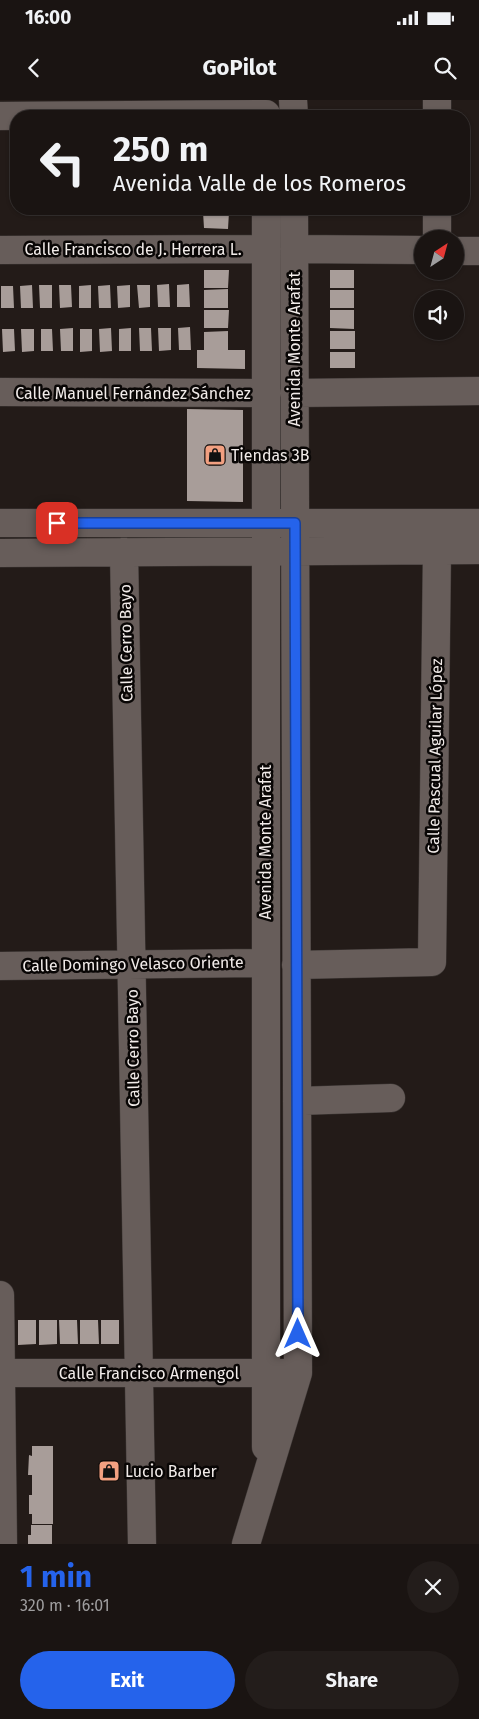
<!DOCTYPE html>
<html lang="en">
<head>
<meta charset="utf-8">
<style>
	body { margin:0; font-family:"Fira Sans",sans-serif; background:#231d1b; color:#f1f3f6; height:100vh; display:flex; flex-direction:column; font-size:19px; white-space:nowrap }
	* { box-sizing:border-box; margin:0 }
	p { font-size:16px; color:#9f9e9f }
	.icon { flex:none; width:28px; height:28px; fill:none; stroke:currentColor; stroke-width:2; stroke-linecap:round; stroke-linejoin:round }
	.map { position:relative; height:1444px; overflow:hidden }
	.panel { display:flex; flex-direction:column; background:#1a1412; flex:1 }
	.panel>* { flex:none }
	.top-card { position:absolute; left:10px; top:10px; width:460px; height:105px; border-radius:20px; box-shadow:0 1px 4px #0004,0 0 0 1px #383332; background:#1a1412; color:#f1f3f6; overflow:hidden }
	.needle { width:32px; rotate:36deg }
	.fabs { position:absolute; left:414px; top:130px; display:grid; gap:10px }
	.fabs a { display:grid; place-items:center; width:50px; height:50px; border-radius:50%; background:#1a1412; box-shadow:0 1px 4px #0004,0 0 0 1px #383332; font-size:25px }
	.pin { position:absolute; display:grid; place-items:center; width:42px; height:42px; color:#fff; margin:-21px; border-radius:10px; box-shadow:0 2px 8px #0006 }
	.me { position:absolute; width:55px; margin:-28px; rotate:0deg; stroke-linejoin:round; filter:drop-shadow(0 0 4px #0008) }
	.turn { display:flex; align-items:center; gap:18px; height:105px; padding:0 20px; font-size:22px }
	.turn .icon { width:65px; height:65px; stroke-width:2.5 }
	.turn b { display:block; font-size:35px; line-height:42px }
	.round { display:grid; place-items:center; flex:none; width:52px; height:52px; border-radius:26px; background:#231d1b }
	.overview { display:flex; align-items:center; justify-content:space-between; height:85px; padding:0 20px }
	h1 { font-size:30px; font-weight:700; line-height:38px; color:#2563eb }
	.action { display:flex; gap:10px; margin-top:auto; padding:10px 20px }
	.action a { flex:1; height:58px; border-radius:30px; background:#2563eb; color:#fff; font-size:20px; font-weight:700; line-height:58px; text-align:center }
	.action a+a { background:#231d1b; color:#f1f3f6 }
	.status { display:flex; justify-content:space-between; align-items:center; height:35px; padding:0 25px; background:#1a1412; direction:ltr }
	.status svg { height:14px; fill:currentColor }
	header { display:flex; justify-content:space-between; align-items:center; height:65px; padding:0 20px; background:#1a1412; font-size:22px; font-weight:700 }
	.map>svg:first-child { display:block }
	.building { fill:#a89d99 }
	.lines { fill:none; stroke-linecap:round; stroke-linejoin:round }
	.minor-casing { stroke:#3e3836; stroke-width:29 }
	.minor { stroke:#675d5a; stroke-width:28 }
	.route-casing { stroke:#184099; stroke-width:12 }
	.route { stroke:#2563eb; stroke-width:9 }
	.labels { text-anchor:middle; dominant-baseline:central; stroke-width:5; stroke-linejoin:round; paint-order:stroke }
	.street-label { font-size:16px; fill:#f1ebe9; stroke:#090605 }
	.poi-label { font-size:16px; fill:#f1ebe9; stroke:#090605; text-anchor:start }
</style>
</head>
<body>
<div class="status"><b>16:00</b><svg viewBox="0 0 49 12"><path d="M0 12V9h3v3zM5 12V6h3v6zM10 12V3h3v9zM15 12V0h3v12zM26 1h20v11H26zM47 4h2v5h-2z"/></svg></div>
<header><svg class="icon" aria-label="back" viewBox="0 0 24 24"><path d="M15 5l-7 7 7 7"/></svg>GoPilot<svg class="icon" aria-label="search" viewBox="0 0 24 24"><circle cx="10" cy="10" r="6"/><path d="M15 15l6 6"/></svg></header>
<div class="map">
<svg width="479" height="1444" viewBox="0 0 479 1444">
	<rect width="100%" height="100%" fill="#231b18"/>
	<path class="building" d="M203,112H229L228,129L204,128Z
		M204,170H229L228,188H204Z
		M330,170H354V188H330Z
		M169,184L170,207H158L157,185Z
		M189,184L190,207H177V185Z
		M32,185L33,208H21L20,186Z
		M39,185H52V208H40Z
		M59,185H71L72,207L60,208Z
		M91,185V208H79V186Z
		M110,185L111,208H99L98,186Z
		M130,185V207L118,208L117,186Z
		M137,185H150V207L139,208Z
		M1,186H13L14,208H1Z
		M228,189V208H204V190Z
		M330,190H354V208H330Z
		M204,210H229L228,228H204Z
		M330,210H354V229L330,228Z
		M190,227L191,250H179L178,228Z
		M73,228V251H61L60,229Z
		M111,228L112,251L100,252L99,229Z
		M131,228V251H119V229Z
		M139,228H151L152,251H140Z
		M158,228H171V250L159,251Z
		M2,229H14L15,251L3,252Z
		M21,229H34V251L22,252Z
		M41,229H52L53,251H41Z
		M80,229H92V251L80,252Z
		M228,231V250H245V269L197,268V250H204V232Z
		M330,231H355V249H330Z
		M330,252H355V268H330Z
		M187,309L243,310V402L187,401Z
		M18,1220H36V1244L18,1245Z
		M39,1220H57V1244L39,1245Z
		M59,1220H77L78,1244H60Z
		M80,1220H98L99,1244H80Z
		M101,1220H119V1244H101Z
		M32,1346H53V1424H32V1414H29V1395H32V1375H28L29,1355L32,1356Z
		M31,1425H52V1444H28V1435H31Z"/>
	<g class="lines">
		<g class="minor-casing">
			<path id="minor" d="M293,0L294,16
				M437,0V16
				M0,16L266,14
				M266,109V1347
				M437,109V139
				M294,149L422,150
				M0,150L266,149
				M455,151H479
				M0,292L266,293
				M294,293L479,291
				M0,423H479
				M124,452L142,1444
				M0,453L479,450
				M296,865L432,862L437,450
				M0,866L265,863
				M297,1001L391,998
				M0,1195L3,1444
				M0,1273H284
				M246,1444L298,1273L294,109"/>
		</g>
		<use href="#minor" class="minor"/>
	</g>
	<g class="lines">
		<g class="route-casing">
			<path id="route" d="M57,423H295L298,1234"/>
		</g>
		<use href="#route" class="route"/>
	</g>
	<defs>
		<g id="shop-square" transform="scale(1.125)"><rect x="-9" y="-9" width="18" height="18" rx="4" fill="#f2a081" stroke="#090605"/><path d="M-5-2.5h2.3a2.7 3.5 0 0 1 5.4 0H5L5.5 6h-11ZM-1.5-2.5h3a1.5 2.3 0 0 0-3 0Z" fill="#111"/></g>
	</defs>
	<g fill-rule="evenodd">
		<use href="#shop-square" x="215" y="355"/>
		<use href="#shop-square" x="109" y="1371"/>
	</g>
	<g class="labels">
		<g class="street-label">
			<text x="133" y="149">Calle Francisco de J. Herrera L.</text>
			<text transform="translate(294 249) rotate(-90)">Avenida Monte Arafat</text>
			<text x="133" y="293">Calle Manuel Fernández Sánchez</text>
			<text transform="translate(126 543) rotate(-91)">Calle Cerro Bayo</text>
			<text transform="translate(435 656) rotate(-89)">Calle Pascual Aguilar López</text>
			<text transform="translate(265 742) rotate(-90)">Avenida Monte Arafat</text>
			<text transform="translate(133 864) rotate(-1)">Calle Domingo Velasco Oriente</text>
			<text transform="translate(133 948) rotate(-91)">Calle Cerro Bayo</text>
			<text x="149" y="1273">Calle Francisco Armengol</text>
		</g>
		<g class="poi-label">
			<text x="231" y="355">Tiendas 3B</text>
			<text x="125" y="1371">Lucio Barber</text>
		</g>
	</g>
</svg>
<div class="fabs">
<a><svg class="needle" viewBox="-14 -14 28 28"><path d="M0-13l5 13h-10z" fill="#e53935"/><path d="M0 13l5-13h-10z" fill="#9f9e9f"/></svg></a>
<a><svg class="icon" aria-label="sound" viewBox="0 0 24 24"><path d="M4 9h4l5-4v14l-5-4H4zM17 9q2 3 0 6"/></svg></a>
</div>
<div class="pin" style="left:57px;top:423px;background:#d93025"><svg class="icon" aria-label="arrive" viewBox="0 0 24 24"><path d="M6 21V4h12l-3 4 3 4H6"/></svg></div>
<svg class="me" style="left:298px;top:1234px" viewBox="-20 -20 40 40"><path d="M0-17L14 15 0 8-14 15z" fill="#2563eb" stroke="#fff" stroke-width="4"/></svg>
<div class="top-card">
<div class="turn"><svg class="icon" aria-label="left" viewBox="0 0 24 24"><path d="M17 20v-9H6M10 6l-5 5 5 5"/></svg><div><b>250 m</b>Avenida Valle de los Romeros</div></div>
</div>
</div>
<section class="panel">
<div class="overview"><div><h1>1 min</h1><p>320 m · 16:01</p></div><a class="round"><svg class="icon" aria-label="close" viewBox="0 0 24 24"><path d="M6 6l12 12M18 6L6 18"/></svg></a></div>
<div class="action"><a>Exit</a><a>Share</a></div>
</section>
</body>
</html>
